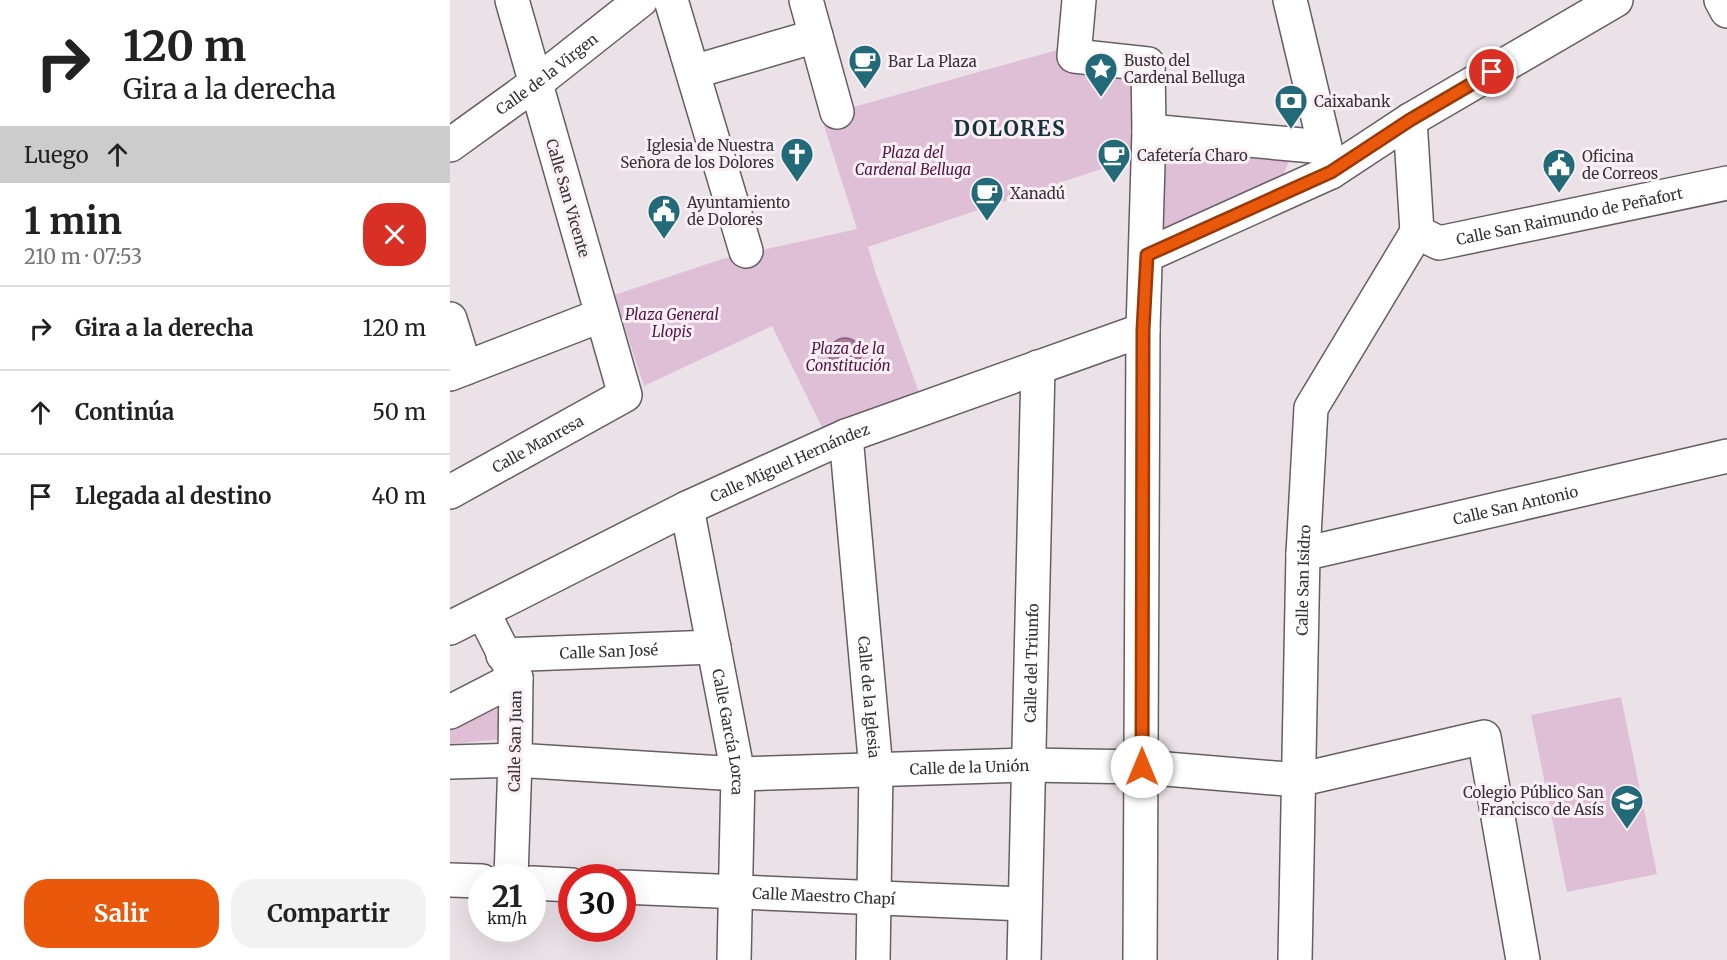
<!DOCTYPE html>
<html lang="es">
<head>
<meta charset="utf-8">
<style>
	body { margin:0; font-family:Merriweather,serif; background:#f2f2f2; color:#222; height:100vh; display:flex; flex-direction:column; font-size:22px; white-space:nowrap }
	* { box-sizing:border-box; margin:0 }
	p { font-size:20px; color:#767676 }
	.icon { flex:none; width:33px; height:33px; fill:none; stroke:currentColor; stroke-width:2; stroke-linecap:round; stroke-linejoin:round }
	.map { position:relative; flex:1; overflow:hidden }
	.side { display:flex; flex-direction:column; background:#fff; width:450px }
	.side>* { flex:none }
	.guide { background:#fff; color:#222; overflow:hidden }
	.speed { position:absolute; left:18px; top:864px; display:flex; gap:12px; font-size:30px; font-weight:700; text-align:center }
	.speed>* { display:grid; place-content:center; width:78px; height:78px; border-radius:50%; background:#fff; box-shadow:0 6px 24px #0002; line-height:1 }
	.speed small { font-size:15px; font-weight:400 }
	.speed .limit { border:9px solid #d22; background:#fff; color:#111 }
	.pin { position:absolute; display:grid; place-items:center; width:51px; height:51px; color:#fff; margin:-26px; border:3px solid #fff; border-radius:50%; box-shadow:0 2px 6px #0007 }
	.me { position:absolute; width:66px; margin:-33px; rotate:0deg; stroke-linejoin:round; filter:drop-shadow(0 0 4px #0008) }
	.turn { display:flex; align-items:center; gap:21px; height:126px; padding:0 24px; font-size:27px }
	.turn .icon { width:78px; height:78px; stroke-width:2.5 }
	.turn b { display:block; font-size:42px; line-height:51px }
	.then { display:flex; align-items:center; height:57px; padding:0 24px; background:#0003; gap:12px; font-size:22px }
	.round { display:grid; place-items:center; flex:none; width:63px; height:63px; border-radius:24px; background:#f2f2f2 }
	.headline { display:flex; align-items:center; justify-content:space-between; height:102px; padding:0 24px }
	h1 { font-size:36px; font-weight:700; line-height:45px }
	.button { display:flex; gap:12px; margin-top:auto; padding:12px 24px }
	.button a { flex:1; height:69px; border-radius:24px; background:#ea580c; color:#fff; font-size:24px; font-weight:700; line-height:69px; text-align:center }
	.button a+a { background:#f2f2f2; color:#222 }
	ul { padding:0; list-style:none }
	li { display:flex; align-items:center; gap:18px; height:84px; padding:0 24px; border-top:2px solid #e0e0e0 }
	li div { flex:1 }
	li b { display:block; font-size:22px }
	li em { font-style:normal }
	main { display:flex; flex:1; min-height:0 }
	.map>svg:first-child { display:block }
	.green { fill:#dfbfd5 }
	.water { fill:#aa799b; stroke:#88647c; stroke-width:1.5 }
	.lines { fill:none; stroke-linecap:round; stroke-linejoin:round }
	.minor-casing { stroke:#665e64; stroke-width:36 }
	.minor { stroke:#fff; stroke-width:33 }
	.route-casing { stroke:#983908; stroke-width:15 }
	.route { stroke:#ea580c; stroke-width:10 }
	.labels { text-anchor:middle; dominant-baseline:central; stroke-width:6; stroke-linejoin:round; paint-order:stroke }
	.poi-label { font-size:15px; fill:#373335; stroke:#f9eff5; text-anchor:start }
	.street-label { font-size:15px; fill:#373335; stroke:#f9eff5 }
	.park-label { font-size:15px; font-style:italic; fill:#511644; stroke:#f9eff5 }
	.district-label { font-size:21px; font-weight:bold; letter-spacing:1.5px; fill:#12333a; stroke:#f9eff5 }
</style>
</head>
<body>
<main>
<section class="side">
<div class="guide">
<div class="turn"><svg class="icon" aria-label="right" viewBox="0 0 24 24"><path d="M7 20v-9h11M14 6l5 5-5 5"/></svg><div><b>120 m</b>Gira a la derecha</div></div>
<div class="then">Luego<svg class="icon" aria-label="ahead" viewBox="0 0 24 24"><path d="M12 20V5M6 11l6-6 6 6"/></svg></div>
</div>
<div class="headline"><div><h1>1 min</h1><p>210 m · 07:53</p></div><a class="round" style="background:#d93025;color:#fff"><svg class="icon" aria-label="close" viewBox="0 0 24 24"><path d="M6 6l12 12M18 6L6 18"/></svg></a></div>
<ul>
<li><svg class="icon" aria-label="right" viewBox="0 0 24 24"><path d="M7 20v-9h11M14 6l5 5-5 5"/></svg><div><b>Gira a la derecha</b></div><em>120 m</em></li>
<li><svg class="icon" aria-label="ahead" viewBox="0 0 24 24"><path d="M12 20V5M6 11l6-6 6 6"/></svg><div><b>Continúa</b></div><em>50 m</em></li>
<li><svg class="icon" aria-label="arrive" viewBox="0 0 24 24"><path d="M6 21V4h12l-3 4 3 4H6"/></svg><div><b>Llegada al destino</b></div><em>40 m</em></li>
</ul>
<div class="button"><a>Salir</a><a>Compartir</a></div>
</section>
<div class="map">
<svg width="1277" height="960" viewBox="0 0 1277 960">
	<rect width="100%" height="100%" fill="#ebe2e8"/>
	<path class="green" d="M618,47L693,69V155L418,247L426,274L470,395L374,431L322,326L194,386L164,295L272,259L407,229L371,116Z
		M706,133L845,147L829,185L706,244Z
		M55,695L54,739L0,744V721Z
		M1171,697L1207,874L1117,892L1081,715Z"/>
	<path class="water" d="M379 354a16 16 0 1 1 32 0a16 16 0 1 1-32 0Z"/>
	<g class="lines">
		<g class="minor-casing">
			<g id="minor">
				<path d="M221,0L296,251"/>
				<path d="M356,0L387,112"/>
				<path d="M629,0L624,56L698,64L699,131L693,330L690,960"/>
				<path d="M840,0L881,172"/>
				<path d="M1271,0L1277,11"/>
				<path d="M243,72L366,36"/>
				<path id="s1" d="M960,120L967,232L989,243L1277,183"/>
				<path d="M699,131L874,147"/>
				<path id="s2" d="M0,145L86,83L191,0"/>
				<path d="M697,255L881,172L960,120L1166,0"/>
				<path d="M0,319L15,368"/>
				<path d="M0,374L152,315"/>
				<path id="s3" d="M396,436L426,770L423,960"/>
				<path id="s4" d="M0,492L175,395L62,0"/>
				<path id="s5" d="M237,508L288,774L284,960"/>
				<path id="s6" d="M853,554L1277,456"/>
				<path d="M33,612L66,678L65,760L61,878"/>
				<path id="s7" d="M0,628L237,508L396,436L693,330"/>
				<path id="s8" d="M53,655L264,647"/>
				<path d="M0,712L66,678"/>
				<path id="s9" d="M0,762L65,760L288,774L579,765L692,767L848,780L1034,737L1073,960"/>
				<path d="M0,880L32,881"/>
				<path d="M82,883L122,885"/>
				<path id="s10" d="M172,887L575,904"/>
				<path id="s11" d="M574,960L588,367"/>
				<path id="s12" d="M845,960L853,554L861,408L967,232"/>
			</g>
		</g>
		<use href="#minor" class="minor"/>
	</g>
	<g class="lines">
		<g class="route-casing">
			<path id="route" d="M692,767L693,330L697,255L881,172L960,120L1042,72"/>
		</g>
		<use href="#route" class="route"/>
	</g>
	<defs>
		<g id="cafe-pin" transform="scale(1.725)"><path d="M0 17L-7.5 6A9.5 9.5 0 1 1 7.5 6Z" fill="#226a78" stroke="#f9eff5"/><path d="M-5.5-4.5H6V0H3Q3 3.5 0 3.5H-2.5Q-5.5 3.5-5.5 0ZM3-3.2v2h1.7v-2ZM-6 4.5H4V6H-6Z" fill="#fff"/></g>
		<g id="sight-pin" transform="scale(1.725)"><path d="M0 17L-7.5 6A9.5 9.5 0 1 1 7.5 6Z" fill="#226a78" stroke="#f9eff5"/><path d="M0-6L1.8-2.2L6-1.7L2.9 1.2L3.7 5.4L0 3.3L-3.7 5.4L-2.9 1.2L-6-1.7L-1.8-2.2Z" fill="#fff"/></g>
		<g id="bank-pin" transform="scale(1.725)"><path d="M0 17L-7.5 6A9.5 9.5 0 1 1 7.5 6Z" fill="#226a78" stroke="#f9eff5"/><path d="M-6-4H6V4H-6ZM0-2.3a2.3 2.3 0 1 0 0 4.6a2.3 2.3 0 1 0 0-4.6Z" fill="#fff"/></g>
		<g id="church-pin" transform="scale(1.725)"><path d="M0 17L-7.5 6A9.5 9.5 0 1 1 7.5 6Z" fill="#226a78" stroke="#f9eff5"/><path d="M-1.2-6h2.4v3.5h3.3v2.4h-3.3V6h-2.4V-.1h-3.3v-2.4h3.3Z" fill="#fff"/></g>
		<g id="civic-pin" transform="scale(1.725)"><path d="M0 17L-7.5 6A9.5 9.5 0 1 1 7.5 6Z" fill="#226a78" stroke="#f9eff5"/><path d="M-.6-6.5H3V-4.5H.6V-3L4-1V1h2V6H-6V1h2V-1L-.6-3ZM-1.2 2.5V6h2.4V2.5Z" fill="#fff"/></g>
		<g id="school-pin" transform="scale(1.725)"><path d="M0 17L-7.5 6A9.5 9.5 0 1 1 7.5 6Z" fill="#226a78" stroke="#f9eff5"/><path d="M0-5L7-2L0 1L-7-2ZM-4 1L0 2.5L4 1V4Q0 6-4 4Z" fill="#fff"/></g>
	</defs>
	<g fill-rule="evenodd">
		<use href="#cafe-pin" x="415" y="61"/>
		<use href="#sight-pin" x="651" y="69"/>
		<use href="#bank-pin" x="841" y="101"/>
		<use href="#church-pin" x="347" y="154"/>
		<use href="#cafe-pin" x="664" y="155"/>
		<use href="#civic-pin" x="1109" y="165"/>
		<use href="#cafe-pin" x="537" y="193"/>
		<use href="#civic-pin" x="214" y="211"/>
		<use href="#school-pin" x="1177" y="801"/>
	</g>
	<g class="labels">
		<g class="poi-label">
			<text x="674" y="60">Busto del<tspan x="674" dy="17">Cardenal Belluga</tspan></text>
			<text x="438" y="61">Bar La Plaza</text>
			<text x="864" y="101">Caixabank</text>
			<text x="324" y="145" text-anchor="end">Iglesia de Nuestra<tspan x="324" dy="17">Señora de los Dolores</tspan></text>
			<text x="687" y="155">Cafetería Charo</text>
			<text x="1132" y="156">Oficina<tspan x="1132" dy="17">de Correos</tspan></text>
			<text x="560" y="193">Xanadú</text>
			<text x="237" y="202">Ayuntamiento<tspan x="237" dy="17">de Dolores</tspan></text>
			<text x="1154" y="792" text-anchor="end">Colegio Público San<tspan x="1154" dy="17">Francisco de Asís</tspan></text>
		</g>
		<g class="street-label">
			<text stroke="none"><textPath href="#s2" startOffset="120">Calle de la Virgen</textPath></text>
			<text transform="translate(118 198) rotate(74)">Calle San Vicente</text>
			<text stroke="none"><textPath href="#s1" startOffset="270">Calle San Raimundo de Peñafort</textPath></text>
			<text stroke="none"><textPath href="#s4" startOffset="100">Calle Manresa</textPath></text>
			<text stroke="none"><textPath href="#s7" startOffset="378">Calle Miguel Hernández</textPath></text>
			<text stroke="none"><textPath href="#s6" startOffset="218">Calle San Antonio</textPath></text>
			<text stroke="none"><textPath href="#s12" startOffset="380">Calle San Isidro</textPath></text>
			<text stroke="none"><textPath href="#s8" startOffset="106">Calle San José</textPath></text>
			<text stroke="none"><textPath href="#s11" startOffset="297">Calle del Triunfo</textPath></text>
			<text stroke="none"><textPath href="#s3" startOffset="262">Calle de la Iglesia</textPath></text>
			<text stroke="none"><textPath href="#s5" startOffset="228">Calle García Lorca</textPath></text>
			<text transform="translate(65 741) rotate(-89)">Calle San Juan</text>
			<text stroke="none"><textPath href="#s9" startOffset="520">Calle de la Unión</textPath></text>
			<text stroke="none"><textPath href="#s10" startOffset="202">Calle Maestro Chapí</textPath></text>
		</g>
		<g class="park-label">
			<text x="463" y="152">Plaza del<tspan x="463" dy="17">Cardenal Belluga</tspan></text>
			<text x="222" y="314">Plaza General<tspan x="222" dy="17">Llopis</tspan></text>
			<text x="398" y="348">Plaza de la<tspan x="398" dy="17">Constitución</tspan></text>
		</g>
		<g class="district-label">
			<text x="560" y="128">DOLORES</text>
		</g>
	</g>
</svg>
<div class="speed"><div>21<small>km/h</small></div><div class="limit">30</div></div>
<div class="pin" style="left:1042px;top:72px;background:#d93025"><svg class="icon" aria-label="arrive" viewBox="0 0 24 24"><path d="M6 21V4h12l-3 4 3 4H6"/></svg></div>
<svg class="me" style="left:692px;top:767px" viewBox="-20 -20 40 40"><circle r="19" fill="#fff"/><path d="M0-13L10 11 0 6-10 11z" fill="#ea580c"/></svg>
</div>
</main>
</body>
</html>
